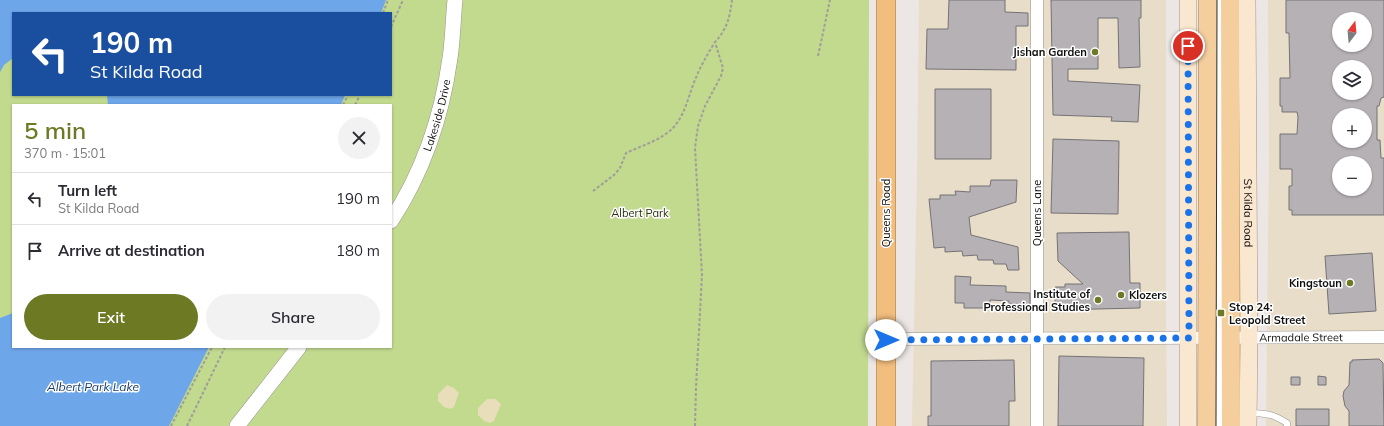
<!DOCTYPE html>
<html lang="en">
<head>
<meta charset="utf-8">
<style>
	body { margin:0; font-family:Mulish,sans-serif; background:#f2f2f3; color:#2b2b33; height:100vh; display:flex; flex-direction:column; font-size:15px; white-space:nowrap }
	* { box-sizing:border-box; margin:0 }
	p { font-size:13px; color:#7c7c81 }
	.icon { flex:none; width:22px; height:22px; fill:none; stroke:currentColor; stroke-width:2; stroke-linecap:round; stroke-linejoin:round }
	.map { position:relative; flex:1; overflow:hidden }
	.drawer { position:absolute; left:12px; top:104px; width:380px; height:244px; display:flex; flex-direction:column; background:#fff; border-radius:0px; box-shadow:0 1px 3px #0004 }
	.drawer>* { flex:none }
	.top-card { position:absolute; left:12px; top:12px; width:380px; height:84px; border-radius:0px; box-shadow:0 1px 3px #0004; background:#1a4fa0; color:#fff; overflow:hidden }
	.needle { width:26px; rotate:16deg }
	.tools { position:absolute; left:1332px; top:12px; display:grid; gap:8px }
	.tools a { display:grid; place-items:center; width:40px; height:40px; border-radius:50%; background:#fff; box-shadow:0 1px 3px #0004; font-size:20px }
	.pin { position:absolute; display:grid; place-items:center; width:34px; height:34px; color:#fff; margin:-17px; border:2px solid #fff; border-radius:50%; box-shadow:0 1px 4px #0007 }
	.me { position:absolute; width:44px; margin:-22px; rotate:90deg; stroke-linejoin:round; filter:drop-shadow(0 0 3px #0008) }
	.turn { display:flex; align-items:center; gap:14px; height:84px; padding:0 12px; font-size:18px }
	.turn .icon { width:52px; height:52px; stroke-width:2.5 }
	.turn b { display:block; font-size:28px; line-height:34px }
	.round { display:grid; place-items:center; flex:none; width:42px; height:42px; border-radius:21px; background:#f2f2f3 }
	.summary { display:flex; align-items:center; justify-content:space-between; height:68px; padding:0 12px }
	h1 { font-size:24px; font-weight:600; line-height:30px; color:#6e7924 }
	.primary-button { display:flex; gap:8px; margin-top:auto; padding:8px 12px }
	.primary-button a { flex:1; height:46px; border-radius:24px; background:#6e7924; color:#fff; font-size:16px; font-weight:600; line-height:46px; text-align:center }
	.primary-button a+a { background:#f2f2f3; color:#2b2b33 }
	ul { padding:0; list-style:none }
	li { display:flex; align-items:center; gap:12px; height:52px; padding:0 12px; border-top:1px solid #e1e1e2 }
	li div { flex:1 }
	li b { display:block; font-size:15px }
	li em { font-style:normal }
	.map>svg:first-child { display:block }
	.commercial { fill:#e7ddc8; fill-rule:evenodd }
	.green { fill:#c1da8e; fill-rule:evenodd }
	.sand { fill:#e8deb9 }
	.water { fill:#6ea6ea }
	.building { fill:#b5b1b5; stroke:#757275; fill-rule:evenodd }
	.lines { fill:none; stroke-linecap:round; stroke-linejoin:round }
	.service-casing { stroke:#989390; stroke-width:7 }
	.minor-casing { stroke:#989390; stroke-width:13 }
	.tertiary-casing { stroke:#989390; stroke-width:16 }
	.secondary-casing { stroke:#989390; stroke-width:18 }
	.primary-casing { stroke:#a17642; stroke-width:19 }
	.trunk-casing { stroke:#a17642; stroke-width:20 }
	.path { stroke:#a19d9b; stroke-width:2; stroke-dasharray:3 2; stroke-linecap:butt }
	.service { stroke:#fff; stroke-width:6 }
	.minor { stroke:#fff; stroke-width:12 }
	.tertiary { stroke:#fff; stroke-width:15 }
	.secondary { stroke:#fae7cf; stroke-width:17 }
	.primary { stroke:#f5ce9e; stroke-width:18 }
	.trunk { stroke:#f2be7e; stroke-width:19 }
	.tram { stroke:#2c2a29; stroke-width:1 }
	.route { stroke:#1a73e8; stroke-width:7; stroke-dasharray:0 12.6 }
	.poi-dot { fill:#6e7924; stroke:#fff; stroke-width:1.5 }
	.labels { text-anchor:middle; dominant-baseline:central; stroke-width:3; stroke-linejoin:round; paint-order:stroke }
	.poi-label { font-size:11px; font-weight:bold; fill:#0f0e0d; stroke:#fff; text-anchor:end }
	.street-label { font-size:11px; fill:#0f0e0d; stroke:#fff }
	.park-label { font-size:11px; fill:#25300b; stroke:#fff }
	.water-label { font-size:12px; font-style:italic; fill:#153b66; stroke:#fff }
</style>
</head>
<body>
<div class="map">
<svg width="1384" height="426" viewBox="0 0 1384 426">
	<rect width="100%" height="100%" fill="#ece7e4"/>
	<path class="commercial" d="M919,0H1166V313L1167,426H912L917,173Z
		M1268,0H1384V426H1266L1269,156ZM1339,19H1365V45H1339ZM1339,67H1365V93H1339ZM1339,115H1365V141H1339ZM1339,163H1365V189H1339Z"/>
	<path class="green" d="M0,0H869L868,426H0ZM13,13H391V95H13ZM13,105H391V347H13Z"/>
	<path class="sand" d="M447,385L454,388L459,393L454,407L450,409L444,407L438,401V394Z
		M487,399H495L501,404L494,421L490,423L484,421L478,415V408Z"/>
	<path class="water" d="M0,0H386L381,13H13V58L4,65L0,72Z
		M107,95H345L341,105H108Z
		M13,313V347H209L169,426H0V318Z"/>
	<path class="building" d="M949,0H1005V12L1028,13V26H1016V70L926,69L927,29H948Z
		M1051,0H1141V18H1139L1140,67L1119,68L1118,18H1098V69H1068V81L1140,85L1138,122L1111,121L1112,117L1053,115Z
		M1286,0H1384V97L1381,98L1379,106H1377V140H1380L1381,158H1384V215H1292V210H1289V186H1292V169H1280V134H1297L1298,117L1297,112H1282V106H1280V78H1290L1289,33H1286ZM1339,19H1365V45H1339ZM1339,67H1365V93H1339ZM1339,115H1365V141H1339ZM1339,163H1365V189H1339Z
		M935,89H991V159H935Z
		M1053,139L1119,141L1118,214L1051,213Z
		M991,180H1017L1016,202L969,217L971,235L1018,247L1019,270H1008L1006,264H994L993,260H978L977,255L963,256L962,251L945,252V247L934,248L929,199H940V195H956L955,191L970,192V186H990Z
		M1129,232L1130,283H1140V308L1055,310V287H1065V284H1083L1058,261L1057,233Z
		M1372,253L1376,311L1329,314L1325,256Z
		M955,276L971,277L970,285L1006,286V292L1030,293V305L1009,304V301L990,300V308H964V303H955Z
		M1059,356L1144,358L1143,426H1058Z
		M1379,359L1383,363L1384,426H1349V411L1345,406L1343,396L1344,391L1349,385L1350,362H1352V360Z
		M1014,360L1015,401H1009V426H928V416H931V361Z
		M1318,376L1326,377V385H1318Z
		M1291,377H1300V385H1291Z
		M1296,409H1329V426H1296Z"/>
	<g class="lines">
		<g class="service-casing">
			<path id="service" d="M1250,413C1267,414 1271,413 1287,423V426
				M1219,426V0"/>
		</g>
		<g class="minor-casing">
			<g id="minor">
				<path d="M1037,0V426"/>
				<path id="s1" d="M886,339L1384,337"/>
			</g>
		</g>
		<g class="tertiary-casing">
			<g id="tertiary">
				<path id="s2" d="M391,221C423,172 442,116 450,58C453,39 453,19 455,0"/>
				<path d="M237,426L299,347"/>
			</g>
		</g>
		<g class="secondary-casing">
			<g id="secondary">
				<path id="s3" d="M1247,0L1249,338L1248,426"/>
				<path d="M1188,426V0"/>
			</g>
		</g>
		<g class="primary-casing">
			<path id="primary" d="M1230,0L1231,426
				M1207,426L1208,0"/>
		</g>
		<g class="trunk-casing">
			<path id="trunk" d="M886,0V426"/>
		</g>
		<path class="path" d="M383,13L388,0
			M391,27L403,0
			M818,56L830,0
			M343,105L348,95
			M355,105L360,95
			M593,191L614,175L620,168L626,153C641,146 661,140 673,128C685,115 688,97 695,80C700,67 707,55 715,42
			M171,426L212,347
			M187,426L225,347
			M695,426L696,387L702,275L695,148L698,126L705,106L721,76L723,68L715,42C727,29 730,17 732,0"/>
		<use href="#service" class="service"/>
		<use href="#minor" class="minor"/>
		<use href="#tertiary" class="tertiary"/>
		<use href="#secondary" class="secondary"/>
		<use href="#primary" class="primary"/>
		<use href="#trunk" class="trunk"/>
		<path class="tram" d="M1216,426L1217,0"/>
	</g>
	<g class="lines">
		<path class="route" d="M886,340L1189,338L1188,46"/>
	</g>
	<g class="poi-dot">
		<circle cx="1095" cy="52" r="4"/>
		<circle cx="1350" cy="283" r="4"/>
		<circle cx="1121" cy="295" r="4"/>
		<circle cx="1098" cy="300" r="4"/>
		<rect x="1217" y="309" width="8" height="8" rx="2"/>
	</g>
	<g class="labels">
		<g class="poi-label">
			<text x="1087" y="52">Jishan Garden</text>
			<text x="1342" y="283">Kingstoun</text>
			<text x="1090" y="294">Institute of<tspan x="1090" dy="13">Professional Studies</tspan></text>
			<text x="1129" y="295" text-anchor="start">Klozers</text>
			<text x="1229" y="307" text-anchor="start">Stop 24:<tspan x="1229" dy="13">Leopold Street</tspan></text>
		</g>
		<g class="street-label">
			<text stroke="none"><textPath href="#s2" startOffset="116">Lakeside Drive</textPath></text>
			<text transform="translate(886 213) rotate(-90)">Queens Road</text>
			<text transform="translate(1037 213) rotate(-90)">Queens Lane</text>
			<text stroke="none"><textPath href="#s3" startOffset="213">St Kilda Road</textPath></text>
			<text stroke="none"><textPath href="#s1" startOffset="415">Armadale Street</textPath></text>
		</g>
		<g class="park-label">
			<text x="640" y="213">Albert Park</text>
		</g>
		<g class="water-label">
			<text x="93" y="386">Albert Park Lake</text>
		</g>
	</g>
</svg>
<div class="tools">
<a><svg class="needle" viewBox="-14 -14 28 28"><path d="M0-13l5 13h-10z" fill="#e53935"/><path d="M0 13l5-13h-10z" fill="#7c7c81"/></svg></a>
<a><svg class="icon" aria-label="layers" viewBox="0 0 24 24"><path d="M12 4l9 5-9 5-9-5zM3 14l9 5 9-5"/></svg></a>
<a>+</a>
<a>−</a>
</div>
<div class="pin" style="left:1188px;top:46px;background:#d93025"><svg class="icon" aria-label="arrive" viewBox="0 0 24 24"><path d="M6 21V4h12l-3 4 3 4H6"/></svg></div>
<svg class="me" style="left:886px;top:340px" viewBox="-20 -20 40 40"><circle r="19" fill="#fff"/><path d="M0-13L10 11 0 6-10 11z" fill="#1a73e8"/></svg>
<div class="top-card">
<div class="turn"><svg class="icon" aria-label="left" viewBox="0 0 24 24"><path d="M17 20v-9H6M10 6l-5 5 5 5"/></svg><div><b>190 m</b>St Kilda Road</div></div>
</div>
<section class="drawer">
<div class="summary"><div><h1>5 min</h1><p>370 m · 15:01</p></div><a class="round"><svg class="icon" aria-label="close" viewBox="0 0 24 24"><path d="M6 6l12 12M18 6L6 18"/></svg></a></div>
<ul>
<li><svg class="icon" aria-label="left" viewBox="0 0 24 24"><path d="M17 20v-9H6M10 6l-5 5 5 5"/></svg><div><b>Turn left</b><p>St Kilda Road</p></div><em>190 m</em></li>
<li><svg class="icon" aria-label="arrive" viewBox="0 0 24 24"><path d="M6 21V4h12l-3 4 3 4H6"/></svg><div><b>Arrive at destination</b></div><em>180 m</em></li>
</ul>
<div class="primary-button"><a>Exit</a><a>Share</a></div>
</section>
</div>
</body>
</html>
